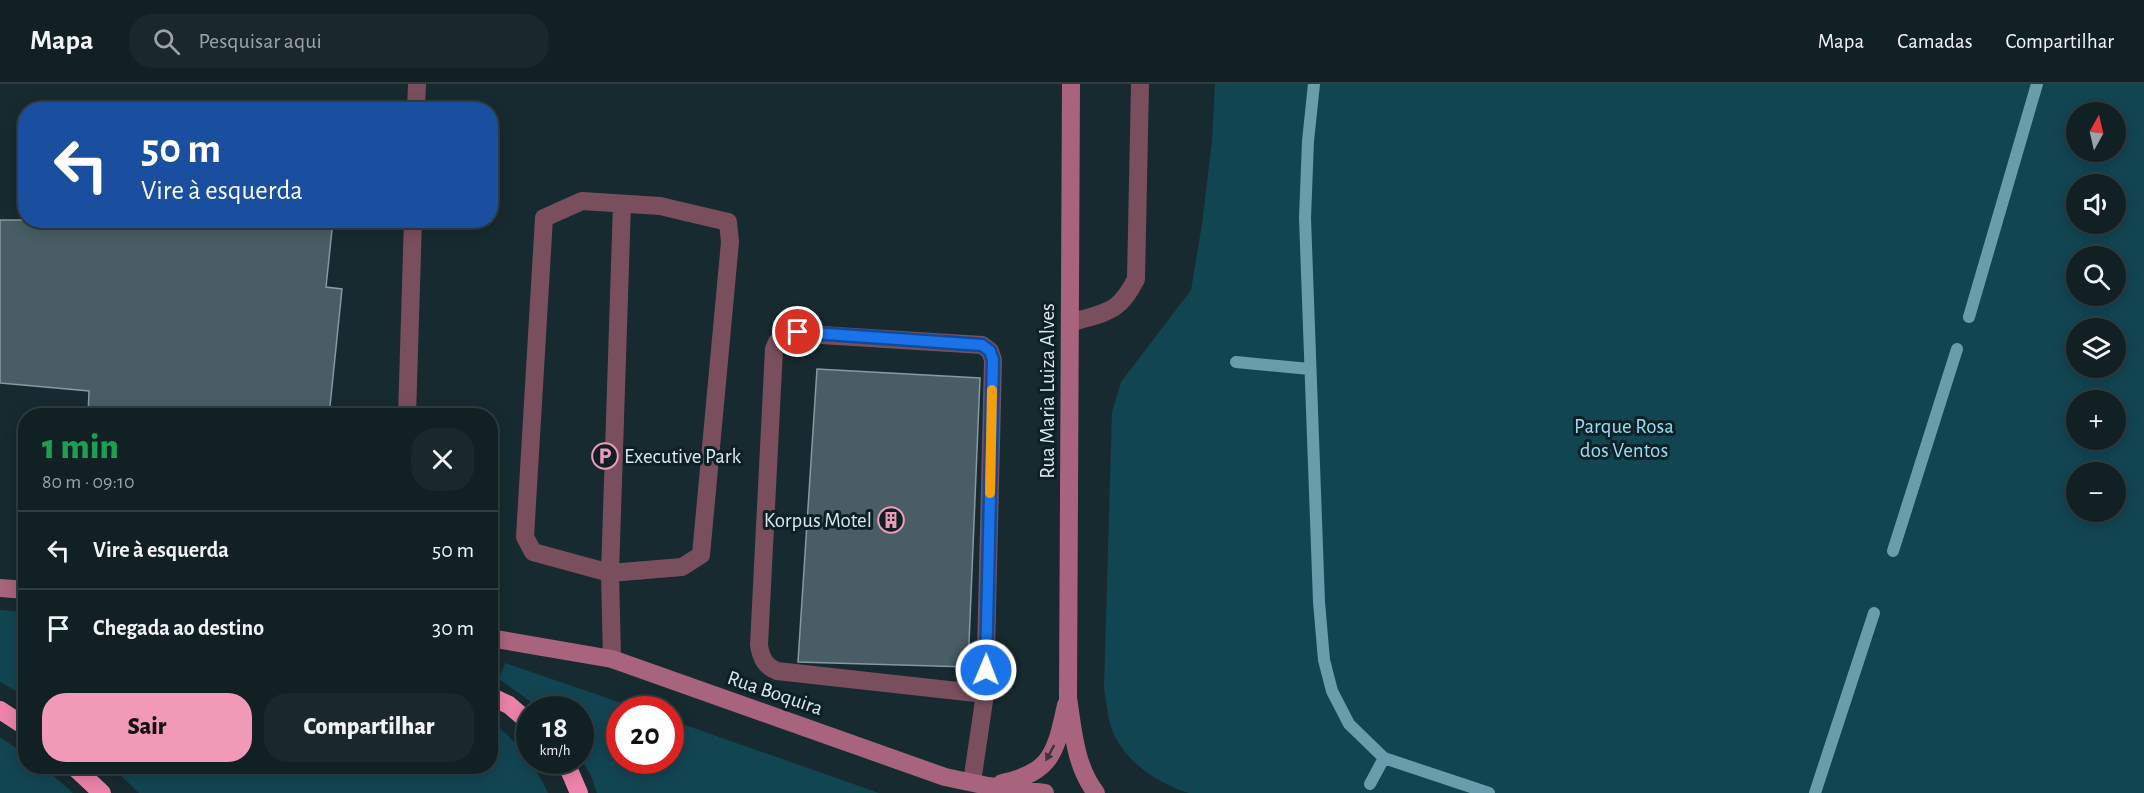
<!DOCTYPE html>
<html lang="pt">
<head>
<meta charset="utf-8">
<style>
	body { margin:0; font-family:"Alegreya Sans",sans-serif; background:#1a282b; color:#f1f3f6; height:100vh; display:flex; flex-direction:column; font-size:22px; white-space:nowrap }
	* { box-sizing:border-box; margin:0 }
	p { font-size:20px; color:#9ca3a6 }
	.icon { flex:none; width:33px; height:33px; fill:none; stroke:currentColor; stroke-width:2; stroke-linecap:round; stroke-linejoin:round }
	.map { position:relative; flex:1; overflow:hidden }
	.drawer { position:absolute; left:18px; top:324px; width:480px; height:366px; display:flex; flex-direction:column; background:#112023; border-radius:24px; box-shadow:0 3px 15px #0003,0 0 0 2px #303e41 }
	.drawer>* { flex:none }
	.banner { position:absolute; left:18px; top:18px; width:480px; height:126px; border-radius:24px; box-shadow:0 3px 15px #0003,0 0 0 2px #303e41; background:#1a4fa0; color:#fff; overflow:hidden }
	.needle { width:39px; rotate:8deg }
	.tools { position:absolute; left:2066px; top:18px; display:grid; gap:12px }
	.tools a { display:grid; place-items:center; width:60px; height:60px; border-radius:50%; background:#112023; box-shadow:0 3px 15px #0003,0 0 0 2px #303e41; font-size:30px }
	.speed { position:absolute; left:516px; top:612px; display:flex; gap:12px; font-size:30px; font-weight:700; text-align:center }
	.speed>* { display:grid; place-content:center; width:78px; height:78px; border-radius:50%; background:#112023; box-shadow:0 3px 15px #0003,0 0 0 2px #303e41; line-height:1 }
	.speed small { font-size:15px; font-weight:400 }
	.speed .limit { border:9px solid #d22; background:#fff; color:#111 }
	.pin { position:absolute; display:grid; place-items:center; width:51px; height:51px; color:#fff; margin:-26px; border:3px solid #fff; border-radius:50%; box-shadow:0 2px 6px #0007 }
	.me { position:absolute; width:66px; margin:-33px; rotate:1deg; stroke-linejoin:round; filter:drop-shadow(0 0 4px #0008) }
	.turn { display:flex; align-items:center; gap:21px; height:126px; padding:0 24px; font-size:27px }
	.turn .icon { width:78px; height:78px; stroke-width:2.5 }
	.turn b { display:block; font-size:42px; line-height:51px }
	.round { display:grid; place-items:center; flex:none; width:63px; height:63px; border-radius:24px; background:#1a282b }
	.head { display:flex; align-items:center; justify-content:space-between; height:102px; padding:0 24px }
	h1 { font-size:36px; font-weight:800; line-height:45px; color:#1e9e55 }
	.cta { display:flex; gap:12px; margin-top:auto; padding:12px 24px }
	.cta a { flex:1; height:69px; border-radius:24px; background:#f09ab7; color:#111; font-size:24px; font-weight:800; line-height:69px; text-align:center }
	.cta a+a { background:#1a282b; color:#f1f3f6 }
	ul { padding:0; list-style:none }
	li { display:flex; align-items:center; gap:18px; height:78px; padding:0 24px; border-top:2px solid #303e41 }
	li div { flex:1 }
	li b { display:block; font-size:22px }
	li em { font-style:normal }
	header { display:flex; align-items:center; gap:36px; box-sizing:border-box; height:84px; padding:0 30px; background:#112023; border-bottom:2px solid #303e41 }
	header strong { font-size:28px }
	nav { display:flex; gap:33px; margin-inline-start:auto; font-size:21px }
	.search { width:420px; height:54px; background:#1a282b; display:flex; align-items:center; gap:15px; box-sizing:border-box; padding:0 21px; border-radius:24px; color:#9ca3a6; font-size:22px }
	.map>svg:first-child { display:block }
	.green { fill:#124552; fill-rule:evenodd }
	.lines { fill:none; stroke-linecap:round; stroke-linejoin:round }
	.stream { stroke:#699dab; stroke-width:12 }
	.building { fill:#495d64; stroke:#859aa1; stroke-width:1.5 }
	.lane { stroke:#7a4f5d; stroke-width:18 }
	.street { stroke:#7a4f5d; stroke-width:18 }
	.secondary { stroke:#a8647c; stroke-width:18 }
	.highway { stroke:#ec83a8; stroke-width:18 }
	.oneway { fill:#3c3440 }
	.route-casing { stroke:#114b97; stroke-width:15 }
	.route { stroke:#1a73e8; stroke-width:10 }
	.slow { stroke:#f59e0b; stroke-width:10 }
	.labels { text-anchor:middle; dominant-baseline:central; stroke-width:6; stroke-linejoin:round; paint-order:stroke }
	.street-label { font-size:21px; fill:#dbe7ea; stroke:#0d2026 }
	.park-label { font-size:21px; fill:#90dff7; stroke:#0d2026 }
	.poi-label { font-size:21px; fill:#dbe7ea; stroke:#0d2026; text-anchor:start }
</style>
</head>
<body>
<header>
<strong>Mapa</strong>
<div class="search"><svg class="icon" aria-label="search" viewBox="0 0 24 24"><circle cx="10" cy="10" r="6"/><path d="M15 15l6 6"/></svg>Pesquisar aqui</div>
<nav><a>Mapa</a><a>Camadas</a><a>Compartilhar</a></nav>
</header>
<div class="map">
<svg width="2144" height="709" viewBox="0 0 2144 709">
	<rect width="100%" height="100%" fill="#172a2f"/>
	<path class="green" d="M1215,0H2144V709H1189C1162,701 1133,683 1118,658C1108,643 1107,622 1104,604L1112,328L1121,298L1191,206L1202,140L1212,57ZM2076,28H2115V68H2076ZM2115,100V140H2076V100ZM2115,172V212H2076V172ZM2076,244H2115V284H2076ZM2076,316H2115V356H2076ZM2076,388H2115V428H2076Z
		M0,526L25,528V612L0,598Z
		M505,579L639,625L620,626V676H670L671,636L879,709H597L592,694L581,674L580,626L541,625L499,595Z
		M491,638C515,653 537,684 548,709H139L112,683L490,682Z
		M0,653L25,670L26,682L43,683L73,709H0Z"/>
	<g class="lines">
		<path class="stream" d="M1314,0L1308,57L1305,134L1319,518L1324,576L1332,607L1349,640L1384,674L1489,709
			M1969,233L2037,0
			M1236,278L1310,285
			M1893,467L1957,265
			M1370,700L1384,674
			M1815,709L1874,529"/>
	</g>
	<path class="building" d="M0,136H333L326,203L342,205L329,332H88L89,307L0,299Z
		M817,285L980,294L968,583L798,578Z"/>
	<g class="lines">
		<path class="lane" d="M582,117L660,122L728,138L730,158L701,471L682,483L610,489L533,468L525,453L544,134Z
			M1070,239C1105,228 1119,230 1136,195L1140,0
			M612,575L610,489L622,120
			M972,698L985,610L993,276L990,267L982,261L789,249L777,258L774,265L759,561C761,574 765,582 777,587L985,610"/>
		<path class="street" d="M416,26L417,0
			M407,332L413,136"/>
		<path class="secondary" d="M1071,0L1068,614C1073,646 1075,682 1096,709
			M0,504L26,506
			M490,554L612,575L945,693L988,702L1045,709
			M1002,699C1052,689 1056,667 1066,621"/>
		<path class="highway" d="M490,612L509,621L530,639
			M0,626L26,643
			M561,676L570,688L579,709
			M73,682L102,709"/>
	</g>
	<defs><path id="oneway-solid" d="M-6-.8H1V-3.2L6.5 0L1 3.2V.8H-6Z" transform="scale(1.5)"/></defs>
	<use class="oneway" href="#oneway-solid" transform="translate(1050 669) rotate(118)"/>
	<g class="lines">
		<g class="route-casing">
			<path id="route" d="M798,248L982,261L990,267L993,276L986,586"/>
		</g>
		<use href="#route" class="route"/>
		<path class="slow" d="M990,409L992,306"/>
	</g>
	<defs>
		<g id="parking-ring" transform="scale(1.35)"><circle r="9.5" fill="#0d2026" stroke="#f09ab7" stroke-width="1.5"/><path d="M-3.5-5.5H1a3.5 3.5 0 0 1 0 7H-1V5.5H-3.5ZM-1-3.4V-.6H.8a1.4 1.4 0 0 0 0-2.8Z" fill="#f09ab7"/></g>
		<g id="building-ring" transform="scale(1.35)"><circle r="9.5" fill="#0d2026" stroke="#f09ab7" stroke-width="1.5"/><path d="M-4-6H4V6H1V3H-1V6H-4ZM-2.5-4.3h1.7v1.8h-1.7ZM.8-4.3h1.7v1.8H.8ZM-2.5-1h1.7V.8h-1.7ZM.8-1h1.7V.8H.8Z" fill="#f09ab7"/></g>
	</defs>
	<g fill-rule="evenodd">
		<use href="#parking-ring" x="605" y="372"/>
		<use href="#building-ring" x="891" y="436"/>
	</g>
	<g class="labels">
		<g class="street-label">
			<text transform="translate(1047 307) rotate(-90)">Rua Maria Luiza Alves</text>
			<text transform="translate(775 609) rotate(19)">Rua Boquira</text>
		</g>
		<g class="park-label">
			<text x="1624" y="342">Parque Rosa<tspan x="1624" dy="24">dos Ventos</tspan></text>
		</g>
		<g class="poi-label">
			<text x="624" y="372">Executive Park</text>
			<text x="872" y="436" text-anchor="end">Korpus Motel</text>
		</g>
	</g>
</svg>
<div class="tools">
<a><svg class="needle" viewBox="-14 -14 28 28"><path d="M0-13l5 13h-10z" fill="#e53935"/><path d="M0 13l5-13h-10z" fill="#9ca3a6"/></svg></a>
<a><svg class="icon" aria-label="sound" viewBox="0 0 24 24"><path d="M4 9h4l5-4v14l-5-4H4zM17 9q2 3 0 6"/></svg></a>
<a><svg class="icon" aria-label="search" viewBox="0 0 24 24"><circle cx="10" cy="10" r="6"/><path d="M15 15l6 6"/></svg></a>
<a><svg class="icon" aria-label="layers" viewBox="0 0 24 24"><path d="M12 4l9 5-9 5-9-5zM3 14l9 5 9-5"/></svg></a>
<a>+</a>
<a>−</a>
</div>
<div class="speed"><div>18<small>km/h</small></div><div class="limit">20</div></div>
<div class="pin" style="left:798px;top:248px;background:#d93025"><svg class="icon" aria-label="arrive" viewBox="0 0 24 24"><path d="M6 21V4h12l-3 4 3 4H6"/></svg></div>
<svg class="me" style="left:986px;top:586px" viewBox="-20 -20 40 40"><circle r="17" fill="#1a73e8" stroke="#fff" stroke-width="3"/><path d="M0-11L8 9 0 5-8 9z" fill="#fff"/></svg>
<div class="banner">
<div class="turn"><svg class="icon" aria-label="left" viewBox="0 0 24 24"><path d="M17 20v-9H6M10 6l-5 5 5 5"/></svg><div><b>50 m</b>Vire à esquerda</div></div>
</div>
<section class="drawer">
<div class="head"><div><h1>1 min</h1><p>80 m · 09:10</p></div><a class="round"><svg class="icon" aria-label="close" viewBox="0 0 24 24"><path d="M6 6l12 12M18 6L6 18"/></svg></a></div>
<ul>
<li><svg class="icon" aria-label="left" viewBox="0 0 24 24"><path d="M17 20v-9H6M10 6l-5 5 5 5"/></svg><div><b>Vire à esquerda</b></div><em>50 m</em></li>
<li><svg class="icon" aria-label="arrive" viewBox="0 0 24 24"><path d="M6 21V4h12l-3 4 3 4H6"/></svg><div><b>Chegada ao destino</b></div><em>30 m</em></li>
</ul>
<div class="cta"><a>Sair</a><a>Compartilhar</a></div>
</section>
</div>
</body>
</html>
